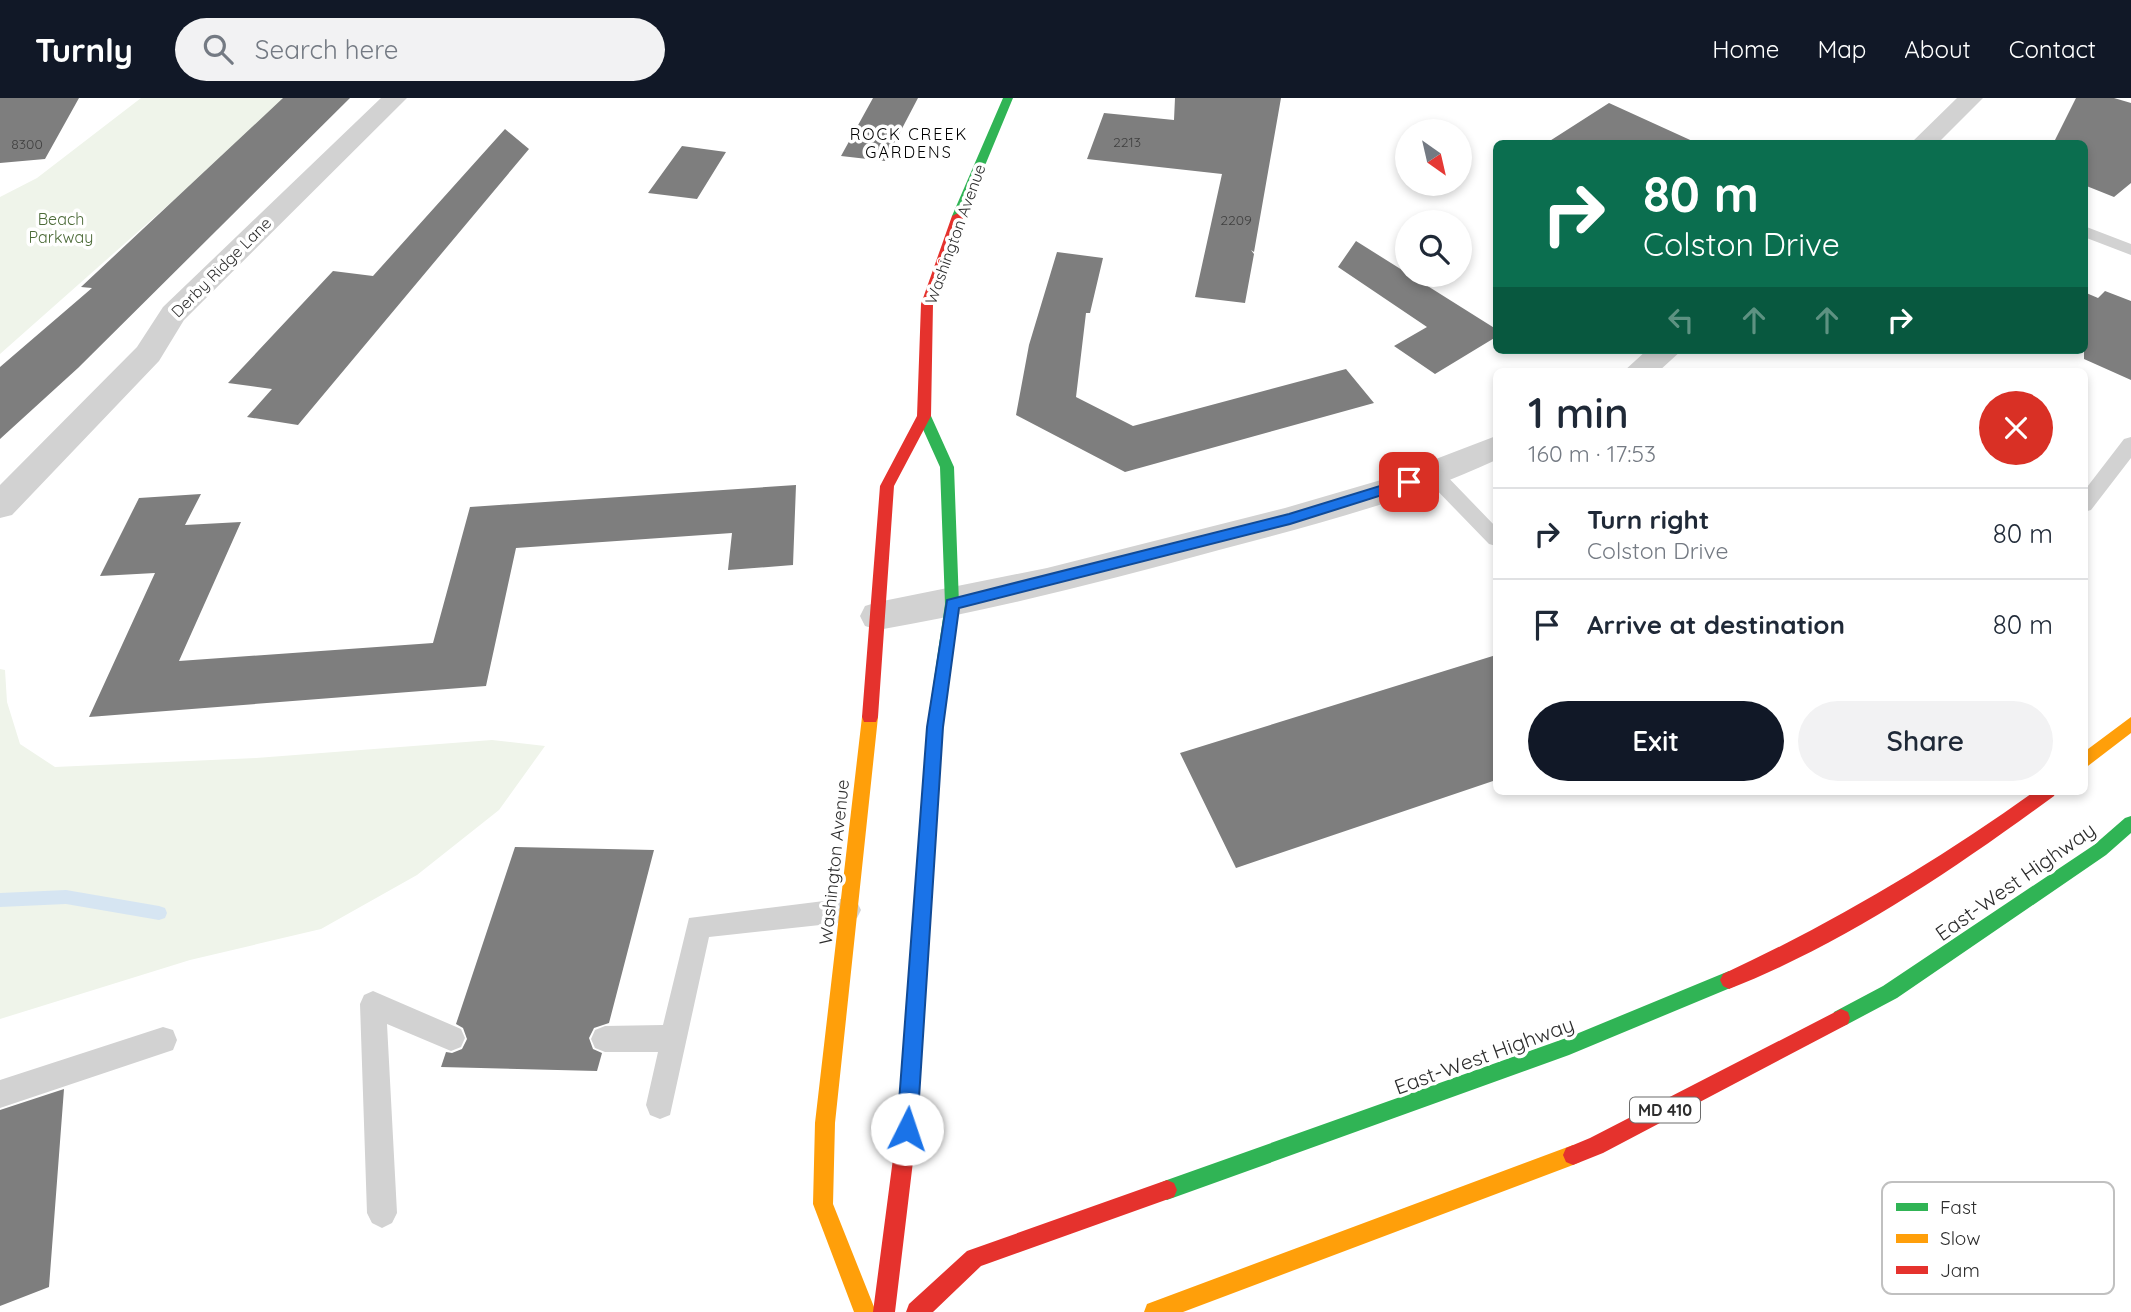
<!DOCTYPE html>
<html lang="en">
<head>
<meta charset="utf-8">
<style>
	body { margin:0; font-family:Quicksand,sans-serif; background:#f2f2f3; color:#1f2937; height:100vh; display:flex; flex-direction:column; font-size:26px; white-space:nowrap }
	* { box-sizing:border-box; margin:0 }
	p { font-size:23px; color:#747a83 }
	.icon { flex:none; width:38px; height:38px; fill:none; stroke:currentColor; stroke-width:2; stroke-linecap:round; stroke-linejoin:round }
	.map { position:relative; flex:1; overflow:hidden }
	.panel { position:absolute; left:1493px; top:270px; width:595px; height:427px; display:flex; flex-direction:column; background:#fff; border-radius:10px; box-shadow:0 4px 10px #0003 }
	.panel>* { flex:none }
	.guide { position:absolute; left:1493px; top:42px; width:595px; height:214px; border-radius:10px; box-shadow:0 4px 10px #0003; background:#0b6e4f; color:#fff; overflow:hidden }
	.needle { width:46px; rotate:146deg }
	.tools { position:absolute; left:1395px; top:21px; display:grid; gap:14px }
	.tools a { display:grid; place-items:center; width:77px; height:77px; border-radius:50%; background:#fff; box-shadow:0 4px 10px #0003; font-size:35px }
	.pin { position:absolute; display:grid; place-items:center; width:60px; height:60px; color:#fff; margin:-30px; border-radius:14px; box-shadow:0 4px 10px #0006 }
	.me { position:absolute; width:77px; margin:-38px; rotate:4deg; stroke-linejoin:round; filter:drop-shadow(0 0 5px #0008) }
	.turn { display:flex; align-items:center; gap:24px; height:147px; padding:0 35px; font-size:32px }
	.turn .icon { width:91px; height:91px; stroke-width:2.5 }
	.turn b { display:block; font-size:49px; line-height:60px }
	.lanes { display:flex; align-items:center; height:66px; padding:0 35px; background:#0003; justify-content:center; gap:35px; direction:ltr }
	.lanes .off { opacity:.35 }
	.round { display:grid; place-items:center; flex:none; width:74px; height:74px; border-radius:37px; background:#f2f2f3 }
	.headline { display:flex; align-items:center; justify-content:space-between; height:119px; padding:0 35px }
	h1 { font-size:42px; font-weight:600; line-height:52px }
	.action { display:flex; gap:14px; margin-top:auto; padding:14px 35px }
	.action a { flex:1; height:80px; border-radius:42px; background:#111827; color:#fff; font-size:28px; font-weight:600; line-height:80px; text-align:center }
	.action a+a { background:#f2f2f3; color:#1f2937 }
	ul { padding:0; list-style:none }
	li { display:flex; align-items:center; gap:21px; height:91px; padding:0 35px; border-top:2px solid #e0e1e3 }
	li div { flex:1 }
	li b { display:block; font-size:26px }
	li em { font-style:normal }
	header { display:flex; align-items:center; gap:42px; box-sizing:border-box; height:98px; padding:0 35px; background:#111827; color:#fff }
	header strong { font-size:33px }
	nav { display:flex; gap:38px; margin-inline-start:auto; font-size:24px }
	.search { width:490px; height:63px; background:#f2f2f3; display:flex; align-items:center; gap:18px; box-sizing:border-box; padding:0 24px; border-radius:38px; color:#747a83; font-size:26px }
	.map>svg:first-child { display:block }
	.green { fill:#eff4ea }
	.lines { fill:none; stroke-linecap:round; stroke-linejoin:round }
	.stream { fill:#d6e5f2; fill-rule:evenodd }
	.building { fill:#7e7e7e }
	.lane { fill:#d2d2d2; fill-rule:evenodd }
	.street { fill:#d2d2d2; fill-rule:evenodd }
	.fast { fill:#30b455; fill-rule:evenodd }
	.slow { fill:#ff9f0a; fill-rule:evenodd }
	.jam { fill:#e5322d; fill-rule:evenodd }
	.route { fill:#1a73e8; stroke:#114b97; stroke-width:2 }
	.labels { text-anchor:middle; dominant-baseline:central; stroke-width:7; stroke-linejoin:round; paint-order:stroke }
	.number-label { font-size:14px; fill:#414141 }
	.far-neighbourhood-label { font-size:16px; letter-spacing:2px; fill:#000; stroke:#fff }
	.far-park-label { font-size:16px; fill:#4c6b38; stroke:#fff }
	.far-street-label { font-size:16px; fill:#2d2d2d; stroke:#fff }
	.shield { fill:#fff; stroke:#6c6c6c; stroke-width:2 }
	.shield-label { font-size:16px; font-weight:bold; fill:#2d2d2d }
	.street-label { font-size:18px; fill:#2d2d2d; stroke:#fff }
	.near-street-label { font-size:21px; fill:#2d2d2d; stroke:#fff }
	.key { fill:#fff; stroke:#c0c0c0; stroke-width:2 }
	.key-label { font-size:19px; fill:#2d2d2d }
</style>
</head>
<body>
<header>
<strong>Turnly</strong>
<div class="search"><svg class="icon" aria-label="search" viewBox="0 0 24 24"><circle cx="10" cy="10" r="6"/><path d="M15 15l6 6"/></svg>Search here</div>
<nav><a>Home</a><a>Map</a><a>About</a><a>Contact</a></nav>
</header>
<div class="map">
<svg width="2131" height="1214" viewBox="0 0 2131 1214">
	<rect width="100%" height="100%" fill="#fff"/>
	<path class="green" d="M141,0H289L0,256V99L37,80Z
		M0,571L5,572L7,604L20,646L55,669L256,660L492,642L545,648L499,712L417,777L321,831L190,862L0,921Z"/>
	<g class="lines">
		<path class="stream" d="M66,792L159,808L165,810L167,815L165,820L159,822L66,806L0,809V795Z"/>
	</g>
	<path class="building" d="M0,0H79L45,61L0,65Z
		M283,0H350L78,270L0,341V269L92,190L81,189Z
		M873,0H918L885,63L841,58Z
		M1175,0H1281L1254,154L1251,152L1254,156L1245,205L1195,199L1222,76L1087,61L1104,15L1174,22Z
		M2076,0H2114L2131,5V85L2114,99L2084,87V46H2053Z
		M1609,5L1699,46H1545Z
		M505,31L529,51L298,327L247,319L272,291L228,285L333,173L373,178Z
		M682,48L726,54L697,101L648,95Z
		M1356,143L1496,231V239L1435,276L1394,248L1427,229L1338,169Z
		M1057,154L1103,160L1090,215H1086L1076,299L1133,328L1346,271L1374,305L1125,374L1016,317L1029,247Z
		M2105,193L2131,203V282L2084,261V194L2098,200Z
		M796,387L793,467L728,472L732,435L516,450L486,588L89,619L155,475L100,478L139,400L201,396L185,427L241,424L179,563L433,545L470,409Z
		M1496,557V682L1236,770L1180,655Z
		M515,749L654,752L609,925L594,930L589,940L593,951L602,955L597,973L441,969L446,954L452,955L462,951L467,941L463,930L456,926Z
		M64,991L49,1189L0,1208V1012Z"/>
	<g class="lines">
		<path class="lane" d="M2084,128L2131,146V157L2084,139Z
			M2131,339V360L2091,412L2084,414V393L2124,341Z
			M1433,369L1440,371L1496,429V448L1489,446L1426,381L1423,376Z
			M848,800L857,804L861,812L857,820L848,824L709,839L670,1017L660,1021L650,1017L646,1007L658,954H605L595,950L591,941L595,932L605,928L663,927L689,820Z
			M373,893L461,931L465,940L461,949L451,953L387,926L397,1115L392,1125L382,1130L372,1125L367,1115L360,906L364,897Z
			M163,929L173,932L177,942L173,952L0,1010V982Z"/>
		<path class="street" d="M381,0H407L184,222L159,263L12,417L0,420V387L137,249L163,209Z
			M1957,0H1983L1937,46H1910Z
			M1647,252H1682L1659,273H1624Z
			M1496,338V362C1408,403 1313,427 1219,452C1106,483 993,512 878,532L865,528L860,518L865,508L878,504L1047,470L1285,410L1381,382Z"/>
		<path class="fast" d="M1003,0H1013L964,118L954,120L952,118Z
			M924,314L931,318L954,369L959,506L943,629L936,725L934,730L928,732L922,730L920,725L927,629L945,506L940,369L917,318Z
			M2131,718V735L2106,757L1897,900L1848,926L1841,929L1834,926L1832,920L1834,914L1883,888L2094,747L2125,720Z
			M1729,873L1735,876L1738,882L1735,888L1569,957L1167,1102L1160,1099L1157,1092L1160,1085L1167,1082L1569,939Z"/>
		<path class="slow" d="M870,612L876,614L878,619L835,1025L833,1106L876,1214H854L813,1106L815,1025L862,619L864,614Z
			M2131,619V635L2084,671V654Z
			M1573,1047L1580,1050L1583,1057L1580,1064L1573,1067L1183,1214H1144L1147,1206L1155,1203Z"/>
		<path class="jam" d="M958,115L964,118L933,206L931,318L894,388L878,619L876,624H864L862,619L880,388L917,318L921,206L952,118Z
			M2035,693H2056L2054,698C1953,772 1846,845 1729,891L1723,888L1720,882L1723,876C1833,825 1936,764 2035,693Z
			M928,718L934,720L936,725L917,1030L895,1214H873L897,1030L920,725L922,720Z
			M1841,911L1848,914L1850,920L1848,926L1603,1055L1573,1067L1566,1064L1563,1057L1566,1050L1590,1040Z
			M1167,1082L1174,1085L1177,1092L1174,1099L981,1168L933,1214H906L909,1206L967,1153Z"/>
	</g>
	<path class="route" d="M1409,379L1416,384L1414,387L1290,426L959,510L943,629L917,1031L914,1038L907,1041L900,1038L897,1031L927,629L947,502L1289,416Z"/>
	<g class="labels">
		<g class="number-label">
			<text x="1127" y="44">2213</text>
			<text x="27" y="46">8300</text>
			<text x="1236" y="122">2209</text>
		</g>
		<g class="far-neighbourhood-label">
			<text x="909" y="36">ROCK CREEK<tspan x="909" dy="18">GARDENS</tspan></text>
		</g>
		<g class="far-park-label">
			<text x="61" y="121">Beach<tspan x="61" dy="18">Parkway</tspan></text>
		</g>
		<g class="far-street-label">
			<text transform="translate(955 136) rotate(-70)">Washington Avenue</text>
			<text transform="translate(221 169) rotate(-45)">Derby Ridge Lane</text>
		</g>
		<rect class="shield" x="1630" y="999.5" width="70" height="25" rx="5"/>
		<g class="shield-label">
			<text x="1665" y="1012">MD 410</text>
		</g>
		<g class="street-label">
			<text transform="translate(834 764) rotate(-84)">Washington Avenue</text>
		</g>
		<g class="near-street-label">
			<text transform="translate(2015 783) rotate(-35)">East-West Highway</text>
			<text transform="translate(1484 957) rotate(-20)">East-West Highway</text>
		</g>
	</g>
	<rect x="1882" y="1084" width="232" height="112" rx="10" class="key"/>
	<rect x="1896" y="1105" width="32" height="8" fill="#30b455"/>
	<rect x="1896" y="1136" width="32" height="9" fill="#ff9f0a"/>
	<rect x="1896" y="1168" width="32" height="8" fill="#e5322d"/>
	<g class="key-label">
		<text x="1940" y="1116">Fast</text>
		<text x="1940" y="1147">Slow</text>
		<text x="1940" y="1179">Jam</text>
	</g>
</svg>
<div class="tools">
<a><svg class="needle" viewBox="-14 -14 28 28"><path d="M0-13l5 13h-10z" fill="#e53935"/><path d="M0 13l5-13h-10z" fill="#747a83"/></svg></a>
<a><svg class="icon" aria-label="search" viewBox="0 0 24 24"><circle cx="10" cy="10" r="6"/><path d="M15 15l6 6"/></svg></a>
</div>
<div class="pin" style="left:1409px;top:384px;background:#d93025"><svg class="icon" aria-label="arrive" viewBox="0 0 24 24"><path d="M6 21V4h12l-3 4 3 4H6"/></svg></div>
<svg class="me" style="left:907px;top:1031px" viewBox="-20 -20 40 40"><circle r="19" fill="#fff"/><path d="M0-13L10 11 0 6-10 11z" fill="#1a73e8"/></svg>
<div class="guide">
<div class="turn"><svg class="icon" aria-label="right" viewBox="0 0 24 24"><path d="M7 20v-9h11M14 6l5 5-5 5"/></svg><div><b>80 m</b>Colston Drive</div></div>
<div class="lanes"><svg class="icon off" aria-label="left" viewBox="0 0 24 24"><path d="M17 20v-9H6M10 6l-5 5 5 5"/></svg><svg class="icon off" aria-label="ahead" viewBox="0 0 24 24"><path d="M12 20V5M6 11l6-6 6 6"/></svg><svg class="icon off" aria-label="ahead" viewBox="0 0 24 24"><path d="M12 20V5M6 11l6-6 6 6"/></svg><svg class="icon" aria-label="right" viewBox="0 0 24 24"><path d="M7 20v-9h11M14 6l5 5-5 5"/></svg></div>
</div>
<section class="panel">
<div class="headline"><div><h1>1 min</h1><p>160 m · 17:53</p></div><a class="round" style="background:#d93025;color:#fff"><svg class="icon" aria-label="close" viewBox="0 0 24 24"><path d="M6 6l12 12M18 6L6 18"/></svg></a></div>
<ul>
<li><svg class="icon" aria-label="right" viewBox="0 0 24 24"><path d="M7 20v-9h11M14 6l5 5-5 5"/></svg><div><b>Turn right</b><p>Colston Drive</p></div><em>80 m</em></li>
<li><svg class="icon" aria-label="arrive" viewBox="0 0 24 24"><path d="M6 21V4h12l-3 4 3 4H6"/></svg><div><b>Arrive at destination</b></div><em>80 m</em></li>
</ul>
<div class="action"><a>Exit</a><a>Share</a></div>
</section>
</div>
</body>
</html>
